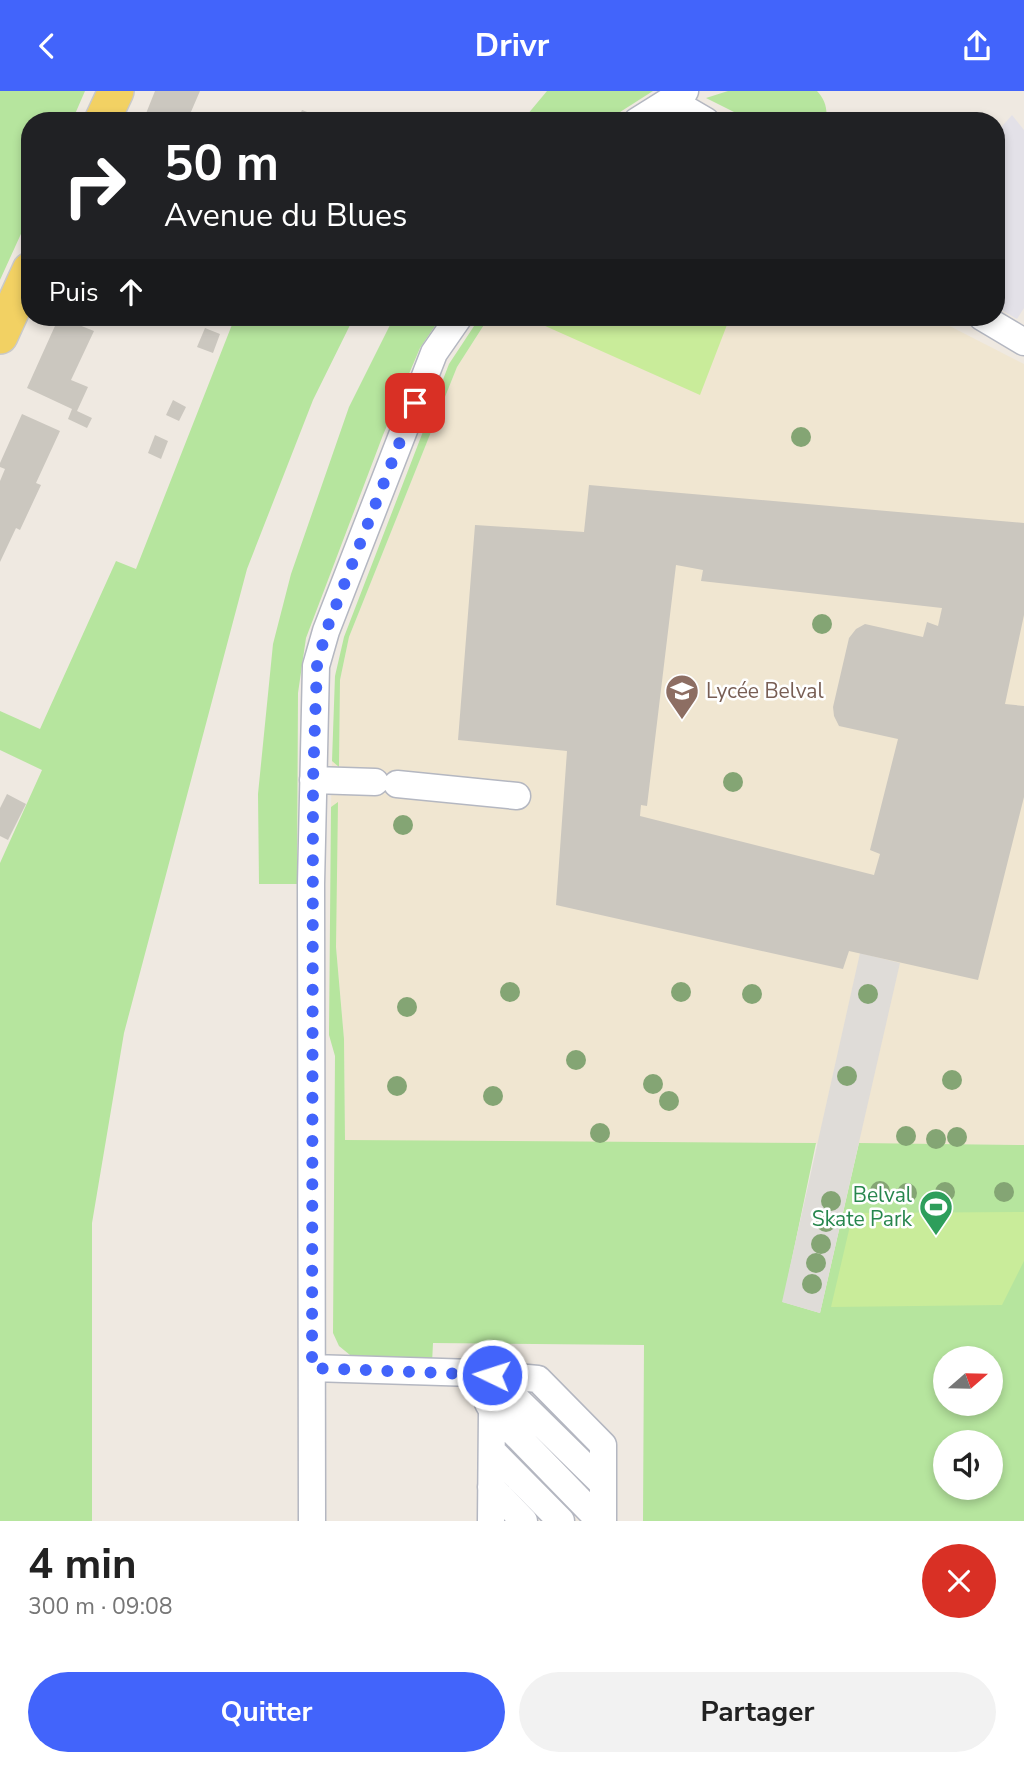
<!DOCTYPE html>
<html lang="fr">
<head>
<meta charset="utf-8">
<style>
	body { margin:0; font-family:"Nunito Sans",sans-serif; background:#f2f2f2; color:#222; height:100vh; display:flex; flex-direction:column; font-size:26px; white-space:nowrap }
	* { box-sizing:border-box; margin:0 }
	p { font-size:23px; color:#767676 }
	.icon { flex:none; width:38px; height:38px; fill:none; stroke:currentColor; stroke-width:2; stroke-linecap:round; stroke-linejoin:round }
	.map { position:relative; height:1430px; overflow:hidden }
	.drawer { display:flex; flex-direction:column; background:#fff; flex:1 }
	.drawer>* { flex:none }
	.top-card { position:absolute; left:21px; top:21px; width:984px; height:214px; border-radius:28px; box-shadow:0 4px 10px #0003; background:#202124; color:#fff; overflow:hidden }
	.needle { width:46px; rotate:70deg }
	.tools { position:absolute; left:933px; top:1255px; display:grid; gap:14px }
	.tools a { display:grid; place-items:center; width:70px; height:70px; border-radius:50%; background:#fff; box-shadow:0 4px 10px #0003; font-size:35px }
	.pin { position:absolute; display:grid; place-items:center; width:60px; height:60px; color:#fff; margin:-30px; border-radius:14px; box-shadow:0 4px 10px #0006 }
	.me { position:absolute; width:77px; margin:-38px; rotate:274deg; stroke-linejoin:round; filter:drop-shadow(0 0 5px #0008) }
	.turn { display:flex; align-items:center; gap:24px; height:147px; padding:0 28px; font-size:32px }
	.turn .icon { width:91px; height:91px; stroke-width:2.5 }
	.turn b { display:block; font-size:49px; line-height:60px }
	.then { display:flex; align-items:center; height:66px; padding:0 28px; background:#0003; gap:14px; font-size:26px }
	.round { display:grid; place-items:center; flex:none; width:74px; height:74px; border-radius:37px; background:#f2f2f2 }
	.summary { display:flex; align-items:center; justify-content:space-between; height:119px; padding:0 28px }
	h1 { font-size:42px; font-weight:700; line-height:52px }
	.primary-button { display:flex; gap:14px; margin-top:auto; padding:14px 28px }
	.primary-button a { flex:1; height:80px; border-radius:42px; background:#4264fb; color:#fff; font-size:28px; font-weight:700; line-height:80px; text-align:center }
	.primary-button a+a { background:#f2f2f2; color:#222 }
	header { display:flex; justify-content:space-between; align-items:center; height:91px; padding:0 28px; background:#4264fb; color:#fff; font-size:32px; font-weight:700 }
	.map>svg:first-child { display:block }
	.industrial { fill:#e3e1e8 }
	.education { fill:#f0e6d1 }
	.green { fill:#b6e59e; fill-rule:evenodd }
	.pitch { fill:#c9ec9a }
	.plaza { fill:#dfdcd8 }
	.building { fill:#cbc7bf; fill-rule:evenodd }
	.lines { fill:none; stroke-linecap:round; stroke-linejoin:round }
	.minor-casing { stroke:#b4b7c1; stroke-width:29 }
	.major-casing { stroke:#c9c9c9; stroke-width:38 }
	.minor { stroke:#fff; stroke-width:26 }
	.major { stroke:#f2d163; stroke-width:35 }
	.tree { fill:#84a574 }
	.route { stroke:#4264fb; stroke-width:12; stroke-dasharray:0 21.6 }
	.labels { text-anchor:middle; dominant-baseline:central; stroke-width:5; stroke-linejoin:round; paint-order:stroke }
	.education-label { font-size:21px; fill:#785e54; stroke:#fff; text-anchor:start }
	.leisure-label { font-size:21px; fill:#27864d; stroke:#fff; text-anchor:end }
</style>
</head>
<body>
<header><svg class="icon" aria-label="back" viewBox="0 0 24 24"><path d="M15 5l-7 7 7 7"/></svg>Drivr<svg class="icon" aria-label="share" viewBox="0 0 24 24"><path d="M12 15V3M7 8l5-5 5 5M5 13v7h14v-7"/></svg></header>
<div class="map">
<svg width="1024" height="1430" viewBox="0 0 1024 1430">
	<rect width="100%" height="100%" fill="#efe9e1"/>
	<path class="industrial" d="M1012,24L1024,39V217L1017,228L996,216V42Z"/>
	<path class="education" d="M489,226H932L1024,273V1054L345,1050L344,948L336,856L331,716L332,670L339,675L340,589L349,546L457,276Z"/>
	<path class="green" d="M0,0H85L72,30H30V123L0,189Z
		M547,0H653L606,30H522Z
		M728,0H817C825,8 828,19 826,30H752L706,7Z
		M235,226H354L313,309L247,478L124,942L92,1132V1430H0V772L42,679L0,659V620L40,638L116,470L136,478Z
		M394,226H441L420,257L383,344L306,547L298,602L297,793H259L258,703L273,553L291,483L349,316Z
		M480,226H489L457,276L349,546L340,589L339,676L332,670L335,585L344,546L449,273Z
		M338,711L336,856L344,948L345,1049L816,1052L783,1211L820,1222L859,1052L1024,1054V1430H643L644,1254L433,1252L432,1272L350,1264L339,1255L333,1242L335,965L329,944L331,716ZM945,1267H990V1312H945ZM945,1351H990V1396H945Z"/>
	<path class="pitch" d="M525,226H730L700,304Z
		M1024,1121V1170L1002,1214L831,1216L853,1122Z"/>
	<path class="plaza" d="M860,862L900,872L820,1222L782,1211Z"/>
	<path class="building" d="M155,0H200L187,30H143Z
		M302,19L315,24L313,30H297Z
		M59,226L94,240L71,289L88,296L77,320L92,327L87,337L68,328L72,318L27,297Z
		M205,237L220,243L213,262L197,256Z
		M173,309L186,316L179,330L166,324Z
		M22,323L60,340L36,392L41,394L20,439L16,437L0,471V390L5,378L0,376V372Z
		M155,344L168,350L161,368L148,362Z
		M589,394L1024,432V524L1005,613L1024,615V706L978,889L849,860L843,878L556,814L567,660L458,649L475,434L584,441ZM676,474L703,479L701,490L942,517L938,535L927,531L923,546L865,533L856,538L849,547L833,616L834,625L839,635L898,648L870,759L880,763L874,784L640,725L641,714L647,715Z
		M7,703L26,713L8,749L0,745V717Z"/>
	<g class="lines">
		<g class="minor-casing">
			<path id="minor" d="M670,9L706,30
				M637,30L685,0
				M982,226L1024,251
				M313,689L375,691
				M397,693L517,705
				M312,1277L474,1282L538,1288L603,1354V1430
				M492,1284L603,1393
				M488,1312L492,1319L491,1430
				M492,1319L600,1430
				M492,1360L561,1430
				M491,1396L524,1430
				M312,1430L311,793L316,575L326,540L434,262L459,226"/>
		</g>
		<g class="major-casing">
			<path id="major" d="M102,30L116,0
				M0,245L30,179"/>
		</g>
		<use href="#minor" class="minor"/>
		<use href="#major" class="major"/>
	</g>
	<g class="tree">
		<circle cx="801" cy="346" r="10"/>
		<circle cx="822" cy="533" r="10"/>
		<circle cx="733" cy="691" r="10"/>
		<circle cx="403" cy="734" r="10"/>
		<circle cx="510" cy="901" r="10"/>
		<circle cx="681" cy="901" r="10"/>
		<circle cx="752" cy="903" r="10"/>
		<circle cx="868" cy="903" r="10"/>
		<circle cx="407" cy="916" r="10"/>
		<circle cx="576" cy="969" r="10"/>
		<circle cx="847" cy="985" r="10"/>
		<circle cx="952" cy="989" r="10"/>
		<circle cx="653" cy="993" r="10"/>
		<circle cx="397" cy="995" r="10"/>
		<circle cx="493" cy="1005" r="10"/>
		<circle cx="669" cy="1010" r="10"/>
		<circle cx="600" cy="1042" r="10"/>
		<circle cx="906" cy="1045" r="10"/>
		<circle cx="957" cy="1046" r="10"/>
		<circle cx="936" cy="1048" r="10"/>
		<circle cx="880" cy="1100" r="10"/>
		<circle cx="945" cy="1101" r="10"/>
		<circle cx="1004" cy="1101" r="10"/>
		<circle cx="907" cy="1102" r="10"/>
		<circle cx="831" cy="1110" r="10"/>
		<circle cx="826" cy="1131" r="10"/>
		<circle cx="821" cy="1153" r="10"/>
		<circle cx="816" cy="1172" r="10"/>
		<circle cx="812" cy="1193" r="10"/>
	</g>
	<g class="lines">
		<path class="route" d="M415,312L326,540L317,575L313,689L312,1277L492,1284"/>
	</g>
	<defs>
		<g id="school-pin" transform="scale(1.75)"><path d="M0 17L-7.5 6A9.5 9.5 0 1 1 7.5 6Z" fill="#8d6e63" stroke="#fff"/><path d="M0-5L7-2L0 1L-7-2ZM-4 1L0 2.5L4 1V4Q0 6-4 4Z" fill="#fff"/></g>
		<g id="stadium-pin" transform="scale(1.75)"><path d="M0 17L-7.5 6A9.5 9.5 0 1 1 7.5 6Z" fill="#2e9e5b" stroke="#fff"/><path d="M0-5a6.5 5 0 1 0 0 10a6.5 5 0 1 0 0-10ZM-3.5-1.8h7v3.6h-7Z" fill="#fff"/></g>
	</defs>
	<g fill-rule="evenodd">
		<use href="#school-pin" x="682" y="600"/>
		<use href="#stadium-pin" x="936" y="1116"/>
	</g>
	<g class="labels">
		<g class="education-label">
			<text x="706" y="600">Lycée Belval</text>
		</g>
		<g class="leisure-label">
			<text x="912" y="1104">Belval<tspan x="912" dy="24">Skate Park</tspan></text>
		</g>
	</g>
</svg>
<div class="tools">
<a><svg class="needle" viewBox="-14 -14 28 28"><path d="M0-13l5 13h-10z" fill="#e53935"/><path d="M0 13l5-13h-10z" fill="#767676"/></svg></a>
<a><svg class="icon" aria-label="sound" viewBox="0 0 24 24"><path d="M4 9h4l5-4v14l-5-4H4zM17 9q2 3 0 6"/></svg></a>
</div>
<div class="pin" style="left:415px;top:312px;background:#d93025"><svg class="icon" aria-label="arrive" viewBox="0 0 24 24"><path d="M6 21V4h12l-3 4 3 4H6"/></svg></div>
<svg class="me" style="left:492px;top:1284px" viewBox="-20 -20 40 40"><circle r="17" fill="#4264fb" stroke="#fff" stroke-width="3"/><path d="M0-11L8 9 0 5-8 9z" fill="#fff"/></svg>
<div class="top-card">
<div class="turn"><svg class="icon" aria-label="right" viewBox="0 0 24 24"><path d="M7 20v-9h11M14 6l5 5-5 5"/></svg><div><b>50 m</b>Avenue du Blues</div></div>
<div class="then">Puis<svg class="icon" aria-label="ahead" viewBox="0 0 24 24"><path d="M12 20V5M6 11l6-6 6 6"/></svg></div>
</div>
</div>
<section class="drawer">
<div class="summary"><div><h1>4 min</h1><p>300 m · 09:08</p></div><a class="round" style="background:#d93025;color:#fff"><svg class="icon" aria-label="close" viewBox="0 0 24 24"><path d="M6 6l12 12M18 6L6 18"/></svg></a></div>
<div class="primary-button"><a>Quitter</a><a>Partager</a></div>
</section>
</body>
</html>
